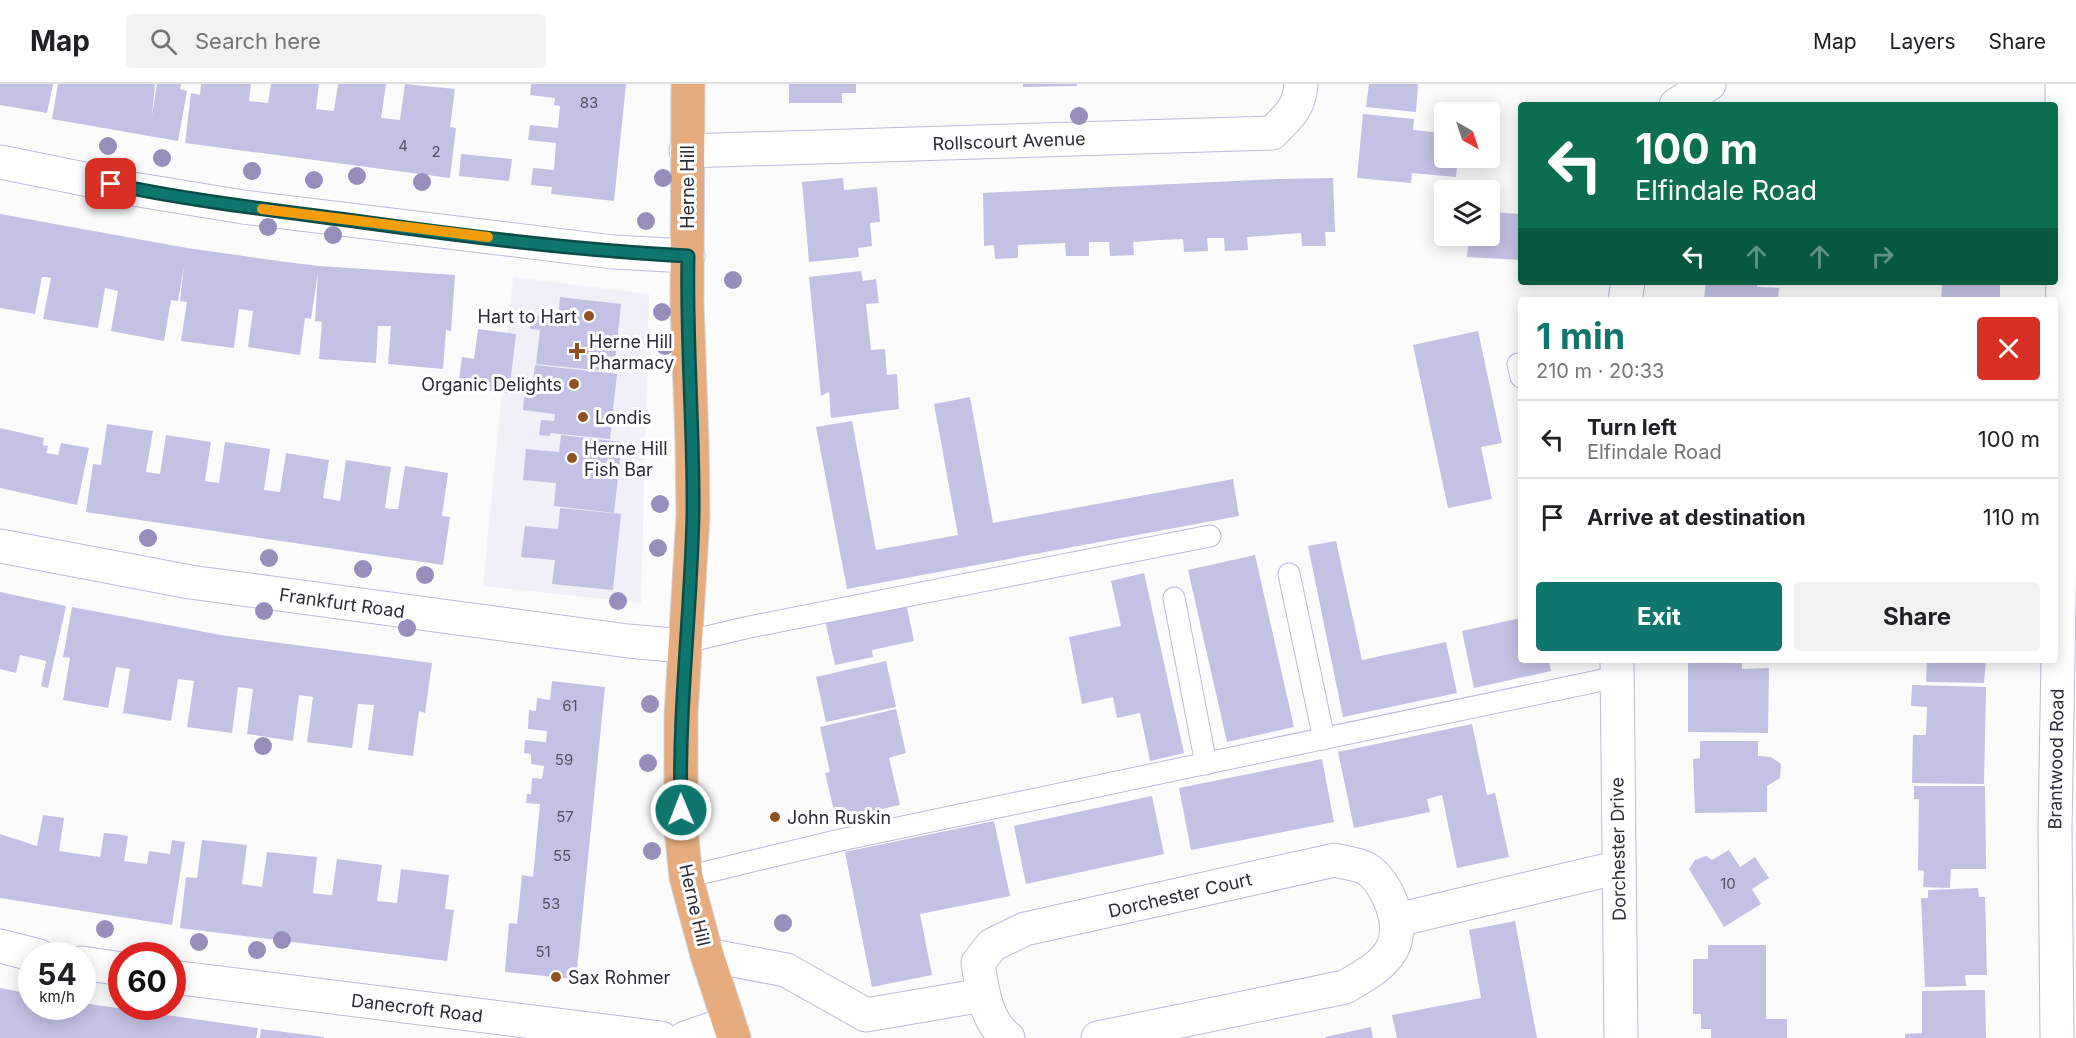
<!DOCTYPE html>
<html lang="en">
<head>
<meta charset="utf-8">
<style>
	body { margin:0; font-family:Inter,sans-serif; background:#f2f2f2; color:#202124; height:100vh; display:flex; flex-direction:column; font-size:22px; white-space:nowrap }
	* { box-sizing:border-box; margin:0 }
	p { font-size:20px; color:#757577 }
	.icon { flex:none; width:33px; height:33px; fill:none; stroke:currentColor; stroke-width:2; stroke-linecap:round; stroke-linejoin:round }
	.map { position:relative; flex:1; overflow:hidden }
	.panel { position:absolute; left:1518px; top:213px; width:540px; height:366px; display:flex; flex-direction:column; background:#fff; border-radius:6px; box-shadow:0 3px 15px #0003 }
	.panel>* { flex:none }
	.guide { position:absolute; left:1518px; top:18px; width:540px; height:183px; border-radius:6px; box-shadow:0 3px 15px #0003; background:#0b6e4f; color:#fff; overflow:hidden }
	.needle { width:39px; rotate:141deg }
	.fabs { position:absolute; left:1434px; top:18px; display:grid; gap:12px }
	.fabs a { display:grid; place-items:center; width:66px; height:66px; border-radius:6px; background:#fff; box-shadow:0 3px 15px #0003; font-size:30px }
	.speed { position:absolute; left:18px; top:858px; display:flex; gap:12px; font-size:30px; font-weight:700; text-align:center }
	.speed>* { display:grid; place-content:center; width:78px; height:78px; border-radius:50%; background:#fff; box-shadow:0 3px 15px #0003; line-height:1 }
	.speed small { font-size:15px; font-weight:400 }
	.speed .limit { border:9px solid #d22; background:#fff; color:#111 }
	.pin { position:absolute; display:grid; place-items:center; width:51px; height:51px; color:#fff; margin:-26px; border-radius:12px; box-shadow:0 3px 9px #0006 }
	.me { position:absolute; width:66px; margin:-33px; rotate:359deg; stroke-linejoin:round; filter:drop-shadow(0 0 4px #0008) }
	.turn { display:flex; align-items:center; gap:21px; height:126px; padding:0 18px; font-size:27px }
	.turn .icon { width:78px; height:78px; stroke-width:2.5 }
	.turn b { display:block; font-size:42px; line-height:51px }
	.lanes { display:flex; align-items:center; height:57px; padding:0 18px; background:#0003; justify-content:center; gap:30px; direction:ltr }
	.lanes .off { opacity:.35 }
	.round { display:grid; place-items:center; flex:none; width:63px; height:63px; border-radius:6px; background:#f2f2f2 }
	.overview { display:flex; align-items:center; justify-content:space-between; height:102px; padding:0 18px }
	h1 { font-size:36px; font-weight:700; line-height:45px; color:#0f766e }
	.primary-button { display:flex; gap:12px; margin-top:auto; padding:12px 18px }
	.primary-button a { flex:1; height:69px; border-radius:6px; background:#0f766e; color:#fff; font-size:24px; font-weight:700; line-height:69px; text-align:center }
	.primary-button a+a { background:#f2f2f2; color:#202124 }
	ul { padding:0; list-style:none }
	li { display:flex; align-items:center; gap:18px; height:78px; padding:0 18px; border-top:2px solid #e0e0e0 }
	li div { flex:1 }
	li b { display:block; font-size:22px }
	li em { font-style:normal }
	header { display:flex; align-items:center; gap:36px; box-sizing:border-box; height:84px; padding:0 30px; background:#fff; border-bottom:2px solid #e0e0e0 }
	header strong { font-size:28px }
	nav { display:flex; gap:33px; margin-inline-start:auto; font-size:21px }
	.search { width:420px; height:54px; background:#f2f2f2; display:flex; align-items:center; gap:15px; box-sizing:border-box; padding:0 21px; border-radius:6px; color:#757577; font-size:22px }
	.map>svg:first-child { display:block }
	.built { fill:#f1f0f9 }
	.building { fill:#c3c2e4 }
	.lines { fill:none; stroke-linecap:round; stroke-linejoin:round }
	.service-casing { stroke:#bbbadc; stroke-width:23 }
	.minor-casing { stroke:#bbbadc; stroke-width:35 }
	.primary-casing { stroke:#d5d5d8; stroke-width:35 }
	.service { stroke:#fff; stroke-width:21 }
	.minor { stroke:#fff; stroke-width:33 }
	.primary { stroke:#e5ac80; stroke-width:33 }
	.tree { fill:#978ebc }
	.route-casing { stroke:#0a4d48; stroke-width:15 }
	.route { stroke:#0f766e; stroke-width:10 }
	.slow { stroke:#f59e0b; stroke-width:10 }
	.poi-dot { fill:#92511e; stroke:#fff; stroke-width:2 }
	.labels { text-anchor:middle; dominant-baseline:central; stroke-width:6; stroke-linejoin:round; paint-order:stroke }
	.number-label { font-size:15px; fill:#525264 }
	.street-label { font-size:18px; fill:#2d2d3a; stroke:#fff }
	.poi-label { font-size:18px; fill:#2d2d3a; stroke:#fff; text-anchor:start }
</style>
</head>
<body>
<header>
<strong>Map</strong>
<div class="search"><svg class="icon" aria-label="search" viewBox="0 0 24 24"><circle cx="10" cy="10" r="6"/><path d="M15 15l6 6"/></svg>Search here</div>
<nav><a>Map</a><a>Layers</a><a>Share</a></nav>
</header>
<div class="map">
<svg width="2076" height="954" viewBox="0 0 2076 954">
	<rect width="100%" height="100%" fill="#fbfbfb"/>
	<path class="built" d="M513,193L649,210L641,519L483,502Z"/>
	<path class="building" d="M0,0H53L47,29L0,21Z
		M58,0H155L152,32L157,0H181L180,5L187,7L178,57L52,35Z
		M201,0H251L249,17L268,19L271,0H319L316,25L334,27L338,0H386L381,34L400,36L405,0L455,5L450,43L456,44L450,94L185,59L191,9L200,11Z
		M531,0H626L614,117L551,110L552,103L531,101L533,84L554,86L556,59L528,56L530,41L558,44L560,22L554,21L555,14L530,11Z
		M789,0H856V9H842V19H789Z
		M1023,0H1077V2L1023,3Z
		M1369,0H1418L1416,28L1366,23Z
		M1363,30L1414,35L1413,46L1444,49V74H1458L1456,93L1412,89L1411,99L1357,94Z
		M461,70L512,75L509,97L459,92Z
		M843,94L844,106L877,103L880,138L870,139L872,162L858,164L859,173L809,178L802,98Z
		M1333,94L1335,148H1325L1326,162H1302L1301,149L1247,153L1248,166L1225,167L1224,154H1207L1208,167L1184,168L1183,155L1160,156L1133,158L1134,171L1110,172L1109,158H1089V172H1066L1065,159L1042,160L1018,161V174L995,175L994,161L984,162L983,109L1278,95Z
		M1490,128L1521,130V176L1467,173L1469,152H1490Z
		M0,130L187,164L286,178L319,182L455,191L451,247L446,246L443,285L388,280L391,242H378L376,279L319,275L322,238L315,237L318,188L311,235L305,234L300,271L248,263L253,227L239,225L234,264L181,257L187,218L180,217L184,182L178,217L171,216L164,257L111,247L118,207L105,204L98,244L43,235L51,194L46,193H42L35,230L0,224Z
		M861,187L863,197L876,195L879,219L866,220L871,266L885,265L887,291L897,290L899,325L831,334L829,308L821,312L809,193Z
		M1706,198H1757V203L1779,204L1778,216H1704Z
		M1942,198H2000V216H1941Z
		M560,213L621,220L614,288L536,280L540,246L530,245L531,231L558,234Z
		M478,245L516,250L509,309L458,303L462,273L474,275Z
		M1478,247L1502,359L1481,363L1492,415L1448,424L1413,261Z
		M535,281L617,290L610,355L550,349V352L539,351L541,336L554,337L555,330L523,326L524,313L531,314Z
		M970,313L993,439L1233,395L1239,432L847,505L816,343L852,337L876,466L958,451L934,320Z
		M107,340L153,347L146,388L160,390L166,351L211,358L205,397L219,399L225,358L270,365L264,406L280,408L286,369L329,376L323,414L340,417L346,376L391,383L385,424L390,425H398L405,382L448,389L442,432L450,433L443,481L86,428L93,380L101,381Z
		M0,344L44,354L43,361L48,362L46,369L58,371L61,359L89,364L77,421L0,404Z
		M561,351L622,358L614,429L554,422L556,399L523,396L526,365L559,368Z
		M560,424L621,430L613,506L552,500L555,476L521,473L525,442L558,445Z
		M1336,457L1362,576L1446,558L1457,609L1343,633L1308,462Z
		M1255,471L1294,643L1227,658L1188,486Z
		M1144,489L1184,669L1150,677L1140,629L1117,634L1113,613L1082,620L1069,553L1121,542L1111,497Z
		M0,508L66,522L48,604L41,602L46,577L20,571L16,589L0,585Z
		M906,519L914,557L872,566L873,573L835,581L825,536Z
		M72,523L221,551L432,579L425,629L419,627L413,672L368,666L374,621L358,620L352,664L307,658L313,613L299,611L293,657L247,650L253,605L238,603L232,649L187,643L194,597L178,595L171,637L123,629L130,585L116,583L108,624L63,616L70,574L63,573Z
		M1521,534V576H1549L1551,587L1474,604L1462,547Z
		M1688,576H1742V585L1769,584L1768,649L1688,648Z
		M1927,576H1986L1984,599L1926,598Z
		M886,577L896,623L826,638L816,593Z
		M552,597L605,603L576,895L505,888L509,839L517,840L522,791L533,793L540,720L526,719L527,710H531L532,694L542,695L544,682L531,680V670L524,669L525,656L546,658L547,647L528,645L529,626L536,627L537,614L550,616Z
		M1912,601L1986,603L1984,700L1912,699L1913,651H1926L1927,623L1911,622Z
		M896,625L906,669L889,674L900,721L836,735L825,689L830,688L820,643Z
		M1472,640L1487,711L1495,709L1509,773L1457,784L1442,711L1427,715L1430,728L1354,744L1338,668Z
		M1700,657H1758V672L1771,673L1781,680L1780,694L1767,702V728L1695,729L1693,675L1700,674Z
		M1322,675L1334,738L1191,766L1179,704Z
		M1914,702H1985L1986,785H1951L1950,804L1923,803L1924,787L1918,786L1919,715H1914Z
		M1152,712L1164,770L1026,800L1014,742Z
		M43,731L64,734L59,767L100,773L104,749L116,750L128,752L124,777L147,780L149,767L170,770L172,756L185,758L172,841L0,814V750L37,762Z
		M994,737L1010,812L920,830L932,891L872,903L845,768Z
		M202,756L247,761L242,800L262,803L267,768L317,773L313,809L320,810L332,811L337,775L382,781L377,817L397,819L401,785L449,791L445,825L454,826L447,877L180,844L186,793L197,794Z
		M1729,766L1740,783L1755,773L1769,794L1752,805L1761,820L1724,843L1689,785L1695,776L1706,772L1712,776Z
		M1978,804L1979,813H1985L1987,891H1965L1966,902L1925,903L1921,814H1928V806Z
		M1515,837L1537,954H1397L1392,931L1481,914L1469,846Z
		M1708,861H1766V935H1787V954H1711V945H1701V930H1693V875H1708Z
		M0,904L32,910V922H82V919L258,944L256,954H0Z
		M1985,906L1986,954H1905V950L1922,949V907Z
		M1371,943L1373,954H1326L1325,953Z
		M261,945L324,953V954H260Z"/>
	<g class="lines">
		<g class="service-casing">
			<path id="service" d="M1518,280L1521,293
				M1289,490L1324,655
				M1174,514L1206,680
				M686,558L749,543L1210,452
				M686,793L836,757L1617,593"/>
		</g>
		<g class="minor-casing">
			<path id="minor" d="M1676,21L1709,0
				M686,67L1272,49C1289,32 1299,25 1301,0
				M0,78L133,105L243,123L613,168L688,172
				M1625,216L1628,198
				M0,462L190,498L628,557L672,561L686,558
				M1617,576L1621,954
				M1397,836L1603,787L1618,785
				M0,862L39,872
				M707,871L786,886L866,931L983,911
				M82,879L122,885
				M172,893L661,954
				M685,954L729,939
				M1008,954C986,938 982,905 978,879L992,861L1025,845L1335,776C1345,779 1359,780 1367,785C1388,799 1405,842 1392,865C1382,883 1362,893 1345,903L1098,954
				M2057,954L2055,745L2063,291L2062,0"/>
		</g>
		<g class="primary-casing">
			<path id="primary" d="M688,0L687,219L692,357L693,432L681,631V745L686,793L707,871L734,954"/>
		</g>
		<use href="#service" class="service"/>
		<use href="#minor" class="minor"/>
		<use href="#primary" class="primary"/>
	</g>
	<g class="tree">
		<circle cx="1079" cy="32" r="9"/>
		<circle cx="108" cy="62" r="9"/>
		<circle cx="162" cy="74" r="9"/>
		<circle cx="252" cy="87" r="9"/>
		<circle cx="357" cy="92" r="9"/>
		<circle cx="663" cy="94" r="9"/>
		<circle cx="314" cy="96" r="9"/>
		<circle cx="422" cy="98" r="9"/>
		<circle cx="646" cy="137" r="9"/>
		<circle cx="268" cy="143" r="9"/>
		<circle cx="333" cy="151" r="9"/>
		<circle cx="733" cy="196" r="9"/>
		<circle cx="662" cy="228" r="9"/>
		<circle cx="665" cy="262" r="9"/>
		<circle cx="660" cy="420" r="9"/>
		<circle cx="148" cy="454" r="9"/>
		<circle cx="658" cy="464" r="9"/>
		<circle cx="269" cy="474" r="9"/>
		<circle cx="363" cy="485" r="9"/>
		<circle cx="425" cy="491" r="9"/>
		<circle cx="618" cy="517" r="9"/>
		<circle cx="264" cy="527" r="9"/>
		<circle cx="407" cy="544" r="9"/>
		<circle cx="650" cy="620" r="9"/>
		<circle cx="263" cy="662" r="9"/>
		<circle cx="648" cy="679" r="9"/>
		<circle cx="652" cy="767" r="9"/>
		<circle cx="783" cy="839" r="9"/>
		<circle cx="105" cy="845" r="9"/>
		<circle cx="282" cy="856" r="9"/>
		<circle cx="199" cy="858" r="9"/>
		<circle cx="257" cy="866" r="9"/>
	</g>
	<g class="lines">
		<g class="route-casing">
			<path id="route" d="M111,100C187,116 263,125 340,135C455,151 571,166 688,172C686,258 694,344 693,431C691,529 678,627 681,726"/>
		</g>
		<use href="#route" class="route"/>
		<path class="slow" d="M262,125L488,153"/>
	</g>
	<g class="poi-dot">
		<circle cx="589" cy="232" r="6"/>
		<path d="M574 258h6v6h6v6h-6v6h-6v-6h-6v-6h6z"/>
		<circle cx="574" cy="300" r="6"/>
		<circle cx="583" cy="333" r="6"/>
		<circle cx="572" cy="374" r="6"/>
		<circle cx="775" cy="733" r="6"/>
		<circle cx="556" cy="893" r="6"/>
	</g>
	<g class="labels">
		<g class="number-label">
			<text x="589" y="18">83</text>
			<text x="403" y="61">4</text>
			<text x="436" y="67">2</text>
			<text x="570" y="621">61</text>
			<text x="564" y="675">59</text>
			<text x="565" y="732">57</text>
			<text x="562" y="771">55</text>
			<text x="1728" y="799">10</text>
			<text x="551" y="819">53</text>
			<text x="543" y="867">51</text>
		</g>
		<g class="street-label">
			<text transform="translate(1009 57) rotate(-2)">Rollscourt Avenue</text>
			<text transform="translate(687 103) rotate(-90)">Herne Hill</text>
			<text transform="translate(342 519) rotate(8)">Frankfurt Road</text>
			<text transform="translate(2056 675) rotate(-89)">Brantwood Road</text>
			<text transform="translate(1618 765) rotate(-91)">Dorchester Drive</text>
			<text transform="translate(1180 811) rotate(-13)">Dorchester Court</text>
			<text transform="translate(695 821) rotate(77)">Herne Hill</text>
			<text transform="translate(417 924) rotate(7)">Danecroft Road</text>
		</g>
		<g class="poi-label">
			<text x="577" y="232" text-anchor="end">Hart to Hart</text>
			<text x="589" y="257">Herne Hill<tspan x="589" dy="21">Pharmacy</tspan></text>
			<text x="562" y="300" text-anchor="end">Organic Delights</text>
			<text x="595" y="333">Londis</text>
			<text x="584" y="364">Herne Hill<tspan x="584" dy="21">Fish Bar</tspan></text>
			<text x="787" y="733">John Ruskin</text>
			<text x="568" y="893">Sax Rohmer</text>
		</g>
	</g>
</svg>
<div class="fabs">
<a><svg class="needle" viewBox="-14 -14 28 28"><path d="M0-13l5 13h-10z" fill="#e53935"/><path d="M0 13l5-13h-10z" fill="#757577"/></svg></a>
<a><svg class="icon" aria-label="layers" viewBox="0 0 24 24"><path d="M12 4l9 5-9 5-9-5zM3 14l9 5 9-5"/></svg></a>
</div>
<div class="speed"><div>54<small>km/h</small></div><div class="limit">60</div></div>
<div class="pin" style="left:111px;top:100px;background:#d93025"><svg class="icon" aria-label="arrive" viewBox="0 0 24 24"><path d="M6 21V4h12l-3 4 3 4H6"/></svg></div>
<svg class="me" style="left:681px;top:726px" viewBox="-20 -20 40 40"><circle r="17" fill="#0f766e" stroke="#fff" stroke-width="3"/><path d="M0-11L8 9 0 5-8 9z" fill="#fff"/></svg>
<div class="guide">
<div class="turn"><svg class="icon" aria-label="left" viewBox="0 0 24 24"><path d="M17 20v-9H6M10 6l-5 5 5 5"/></svg><div><b>100 m</b>Elfindale Road</div></div>
<div class="lanes"><svg class="icon" aria-label="left" viewBox="0 0 24 24"><path d="M17 20v-9H6M10 6l-5 5 5 5"/></svg><svg class="icon off" aria-label="ahead" viewBox="0 0 24 24"><path d="M12 20V5M6 11l6-6 6 6"/></svg><svg class="icon off" aria-label="ahead" viewBox="0 0 24 24"><path d="M12 20V5M6 11l6-6 6 6"/></svg><svg class="icon off" aria-label="right" viewBox="0 0 24 24"><path d="M7 20v-9h11M14 6l5 5-5 5"/></svg></div>
</div>
<section class="panel">
<div class="overview"><div><h1>1 min</h1><p>210 m · 20:33</p></div><a class="round" style="background:#d93025;color:#fff"><svg class="icon" aria-label="close" viewBox="0 0 24 24"><path d="M6 6l12 12M18 6L6 18"/></svg></a></div>
<ul>
<li><svg class="icon" aria-label="left" viewBox="0 0 24 24"><path d="M17 20v-9H6M10 6l-5 5 5 5"/></svg><div><b>Turn left</b><p>Elfindale Road</p></div><em>100 m</em></li>
<li><svg class="icon" aria-label="arrive" viewBox="0 0 24 24"><path d="M6 21V4h12l-3 4 3 4H6"/></svg><div><b>Arrive at destination</b></div><em>110 m</em></li>
</ul>
<div class="primary-button"><a>Exit</a><a>Share</a></div>
</section>
</div>
</body>
</html>
